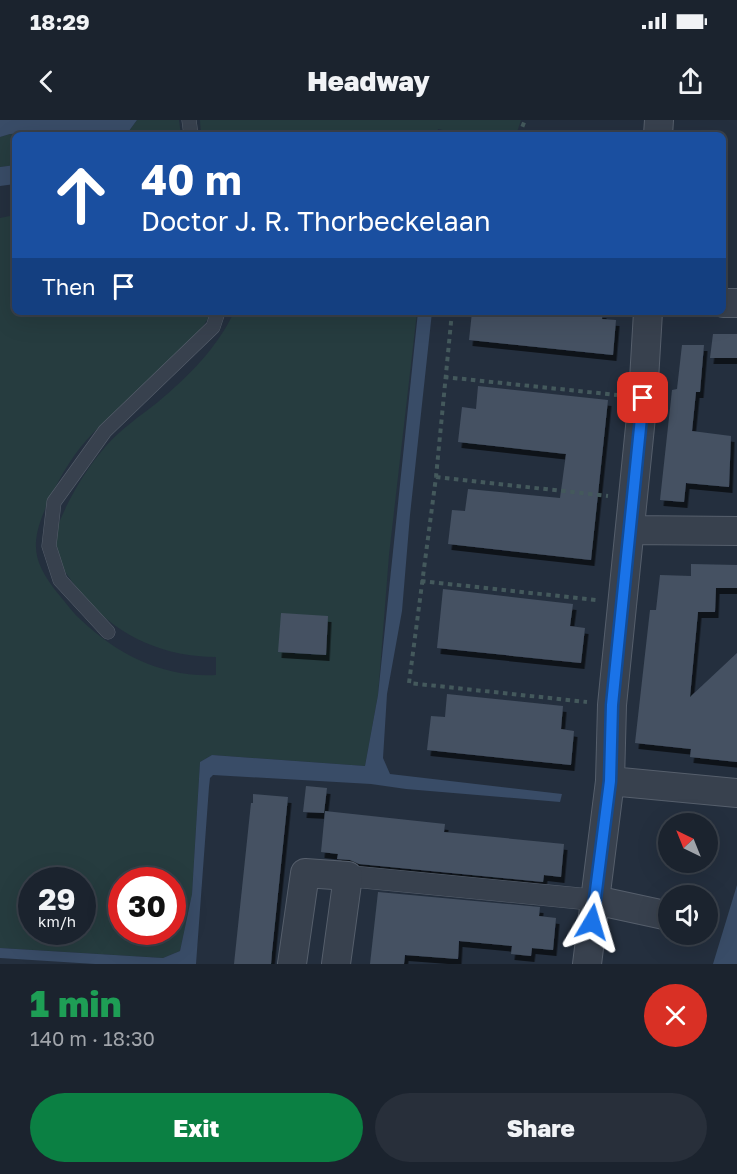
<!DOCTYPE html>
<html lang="en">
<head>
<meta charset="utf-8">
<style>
	body { margin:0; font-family:"Golos Text",sans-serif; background:#282f3a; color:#f1f3f6; height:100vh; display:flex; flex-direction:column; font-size:22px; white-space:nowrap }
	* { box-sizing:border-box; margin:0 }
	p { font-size:20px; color:#a0a4aa }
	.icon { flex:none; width:33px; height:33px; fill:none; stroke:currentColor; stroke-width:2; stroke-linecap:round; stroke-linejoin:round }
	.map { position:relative; height:844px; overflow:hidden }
	.details { display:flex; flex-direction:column; background:#1b232e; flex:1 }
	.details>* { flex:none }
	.banner { position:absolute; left:12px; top:12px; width:714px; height:183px; border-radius:9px; box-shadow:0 6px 24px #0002,0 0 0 2px #39404a; background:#1a4fa0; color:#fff; overflow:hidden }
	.needle { width:39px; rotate:317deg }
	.buttons { position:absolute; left:658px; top:693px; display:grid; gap:12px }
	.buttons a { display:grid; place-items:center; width:60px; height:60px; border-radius:50%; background:#1b232e; box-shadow:0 6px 24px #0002,0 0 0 2px #39404a; font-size:30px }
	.speed { position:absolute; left:18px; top:747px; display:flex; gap:12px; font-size:30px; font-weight:700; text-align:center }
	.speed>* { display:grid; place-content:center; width:78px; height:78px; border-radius:50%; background:#1b232e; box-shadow:0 6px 24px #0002,0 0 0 2px #39404a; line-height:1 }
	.speed small { font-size:15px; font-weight:400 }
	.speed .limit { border:9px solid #d22; background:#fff; color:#111 }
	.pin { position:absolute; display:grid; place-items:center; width:51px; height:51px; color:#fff; margin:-26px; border-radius:12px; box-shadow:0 3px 9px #0006 }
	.me { position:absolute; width:66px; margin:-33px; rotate:7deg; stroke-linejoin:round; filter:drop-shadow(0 0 4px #0008) }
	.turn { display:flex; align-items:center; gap:21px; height:126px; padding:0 30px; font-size:27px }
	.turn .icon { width:78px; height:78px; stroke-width:2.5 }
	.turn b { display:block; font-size:42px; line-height:51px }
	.then { display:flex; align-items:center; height:57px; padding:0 30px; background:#0003; gap:12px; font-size:22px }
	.round { display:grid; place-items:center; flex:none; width:63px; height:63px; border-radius:32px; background:#282f3a }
	.summary { display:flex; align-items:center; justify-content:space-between; height:102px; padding:0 30px }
	h1 { font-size:36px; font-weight:800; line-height:45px; color:#1e9e55 }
	.primary-button { display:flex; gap:12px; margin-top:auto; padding:12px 30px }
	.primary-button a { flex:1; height:69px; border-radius:36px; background:#0b8043; color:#fff; font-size:24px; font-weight:800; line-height:69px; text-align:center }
	.primary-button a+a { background:#282f3a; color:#f1f3f6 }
	.status { display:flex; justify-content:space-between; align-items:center; height:42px; padding:0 30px; background:#1b232e; direction:ltr }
	.status svg { height:16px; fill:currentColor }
	header { display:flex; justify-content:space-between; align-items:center; height:78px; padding:0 30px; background:#1b232e; font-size:27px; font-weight:800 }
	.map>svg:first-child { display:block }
	.green { fill:#263c3f; fill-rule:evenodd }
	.water { fill:#394c67 }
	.building { fill:#455162; filter:url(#shadow) }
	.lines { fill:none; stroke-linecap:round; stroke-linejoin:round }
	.service-casing { stroke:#565f6c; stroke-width:15 }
	.pedestrian-casing { stroke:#565f6c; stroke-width:22 }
	.minor-casing { stroke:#565f6c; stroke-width:30 }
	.path { stroke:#44595c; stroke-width:4; stroke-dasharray:4.5 4.5; stroke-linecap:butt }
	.service { stroke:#38414e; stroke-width:14 }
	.pedestrian { stroke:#38414e; stroke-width:21 }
	.minor { stroke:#38414e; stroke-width:28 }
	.route-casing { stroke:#114b97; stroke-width:15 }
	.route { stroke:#1a73e8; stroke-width:10 }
</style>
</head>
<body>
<div class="status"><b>18:29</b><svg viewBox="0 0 49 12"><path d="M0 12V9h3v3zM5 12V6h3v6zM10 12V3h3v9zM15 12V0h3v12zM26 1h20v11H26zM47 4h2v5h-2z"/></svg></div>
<header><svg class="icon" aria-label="back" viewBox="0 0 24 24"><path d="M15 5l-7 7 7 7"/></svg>Headway<svg class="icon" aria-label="share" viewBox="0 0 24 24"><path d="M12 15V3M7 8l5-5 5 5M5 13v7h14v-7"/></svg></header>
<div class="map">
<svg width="737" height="844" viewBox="0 0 737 844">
	<defs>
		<filter id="shadow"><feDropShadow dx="3.5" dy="6" stdDeviation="0" flood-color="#0009"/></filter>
	</defs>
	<rect width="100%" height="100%" fill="#242f3e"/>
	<path class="green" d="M137,0H179L181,15H126Z
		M200,0H521L516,15H466L438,9L437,15H201Z
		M28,13L42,15H15V45L0,47V17L10,14Z
		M15,95V192H211C204,209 190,222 178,235C166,246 154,259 142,270C126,284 109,297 94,312C75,331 60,356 49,380C30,422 30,440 60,476C67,484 73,493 81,500C118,535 164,558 216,555V537C167,537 120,518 87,480C73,462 56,446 55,421C54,410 62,397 66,387C77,365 90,344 106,326C121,309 140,296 158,282C189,256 217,228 234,192H417L389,435L378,575L365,646L212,635L200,642L192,774L180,831L163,838L0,828V98ZM32,760H82V812H32ZM122,760H172V812H122Z"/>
	<path class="water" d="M0,0H137L126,15L28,13L10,14L0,17Z
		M15,45V64L0,66V47Z
		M418,192H432L410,395L402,491L387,574L383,638L390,654L562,674L560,682L406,669L371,664L213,655L210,658L209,667L196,844H95L0,838V828L163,838L180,831L192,774L200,642L212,635L365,646L378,575Z
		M737,765V844H713Z"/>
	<path class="building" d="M472,192H603L602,199L616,200L613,235L469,220Z
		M713,214H737V238H710Z
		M682,225H704L700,272H696L692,311L731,316L729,367L686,363L684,382L660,380L672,270L677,269Z
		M478,266L608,280L591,440L448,424L452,390L465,391L468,369L560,378L566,334L458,322L462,287L476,289Z
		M691,444L737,445V468H716L715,492H698L690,577L737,533V642L690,637L691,629L635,623L650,490H656L660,455L691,456Z
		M443,469L573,484L570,506L585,508L581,543L437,528Z
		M281,493L328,496L326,535L278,532Z
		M447,574L563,586L561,609L574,611L571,645L427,630L431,596L445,597Z
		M306,666L327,668L324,693L303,692Z
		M253,674L288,677L272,832L271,844H234L251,683H253Z
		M325,691L445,704L444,712L564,724L561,757L544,755L543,762L359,744L350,740L337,739L338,734L321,732Z
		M378,772L540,787L539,796L556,798L553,830L532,828L531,836L511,834L512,826L459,821L458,839L405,835L404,844H370Z"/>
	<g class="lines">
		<g class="service-casing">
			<path id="service" d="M189,0L191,15
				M108,512L60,460L49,426L54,382L105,311L213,207L218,192"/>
		</g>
		<g class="pedestrian-casing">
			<path id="pedestrian" d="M348,756L595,780"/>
		</g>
		<g class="minor-casing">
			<path id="minor" d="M658,15L659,0
				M723,183H737
				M630,410L737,411
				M610,661L737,673
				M595,780L669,796
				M292,844L305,753L348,756L336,844
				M587,844L610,661L612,585L643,277L648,192"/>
		</g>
		<path class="path" d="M519,15L525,0
			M452,192L436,357L409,563L587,582
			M444,257L617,275
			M436,357L608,376
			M421,461L596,480"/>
		<use href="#service" class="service"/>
		<use href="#pedestrian" class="pedestrian"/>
		<use href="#minor" class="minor"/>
	</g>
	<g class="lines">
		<g class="route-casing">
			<path id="route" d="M592,802L610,661L612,585L643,278"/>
		</g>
		<use href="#route" class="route"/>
	</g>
</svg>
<div class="buttons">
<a><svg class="needle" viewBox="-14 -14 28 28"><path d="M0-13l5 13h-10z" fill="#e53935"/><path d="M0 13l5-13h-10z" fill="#a0a4aa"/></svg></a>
<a><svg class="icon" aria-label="sound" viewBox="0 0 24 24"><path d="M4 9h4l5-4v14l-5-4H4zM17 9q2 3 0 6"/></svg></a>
</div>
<div class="speed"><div>29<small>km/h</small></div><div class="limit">30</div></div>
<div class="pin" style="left:643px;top:278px;background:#d93025"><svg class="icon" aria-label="arrive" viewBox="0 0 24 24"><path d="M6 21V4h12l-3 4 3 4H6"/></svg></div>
<svg class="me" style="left:592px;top:802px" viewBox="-20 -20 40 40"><path d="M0-17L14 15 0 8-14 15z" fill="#1a73e8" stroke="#fff" stroke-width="4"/></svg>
<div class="banner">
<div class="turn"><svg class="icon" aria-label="ahead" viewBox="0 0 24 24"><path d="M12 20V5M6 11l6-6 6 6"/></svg><div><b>40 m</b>Doctor J. R. Thorbeckelaan</div></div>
<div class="then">Then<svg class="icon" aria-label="arrive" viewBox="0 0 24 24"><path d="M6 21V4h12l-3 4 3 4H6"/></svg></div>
</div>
</div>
<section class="details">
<div class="summary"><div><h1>1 min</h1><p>140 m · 18:30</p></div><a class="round" style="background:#d93025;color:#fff"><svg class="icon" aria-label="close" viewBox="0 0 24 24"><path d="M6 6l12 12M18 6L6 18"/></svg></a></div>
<div class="primary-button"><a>Exit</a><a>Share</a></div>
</section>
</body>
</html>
